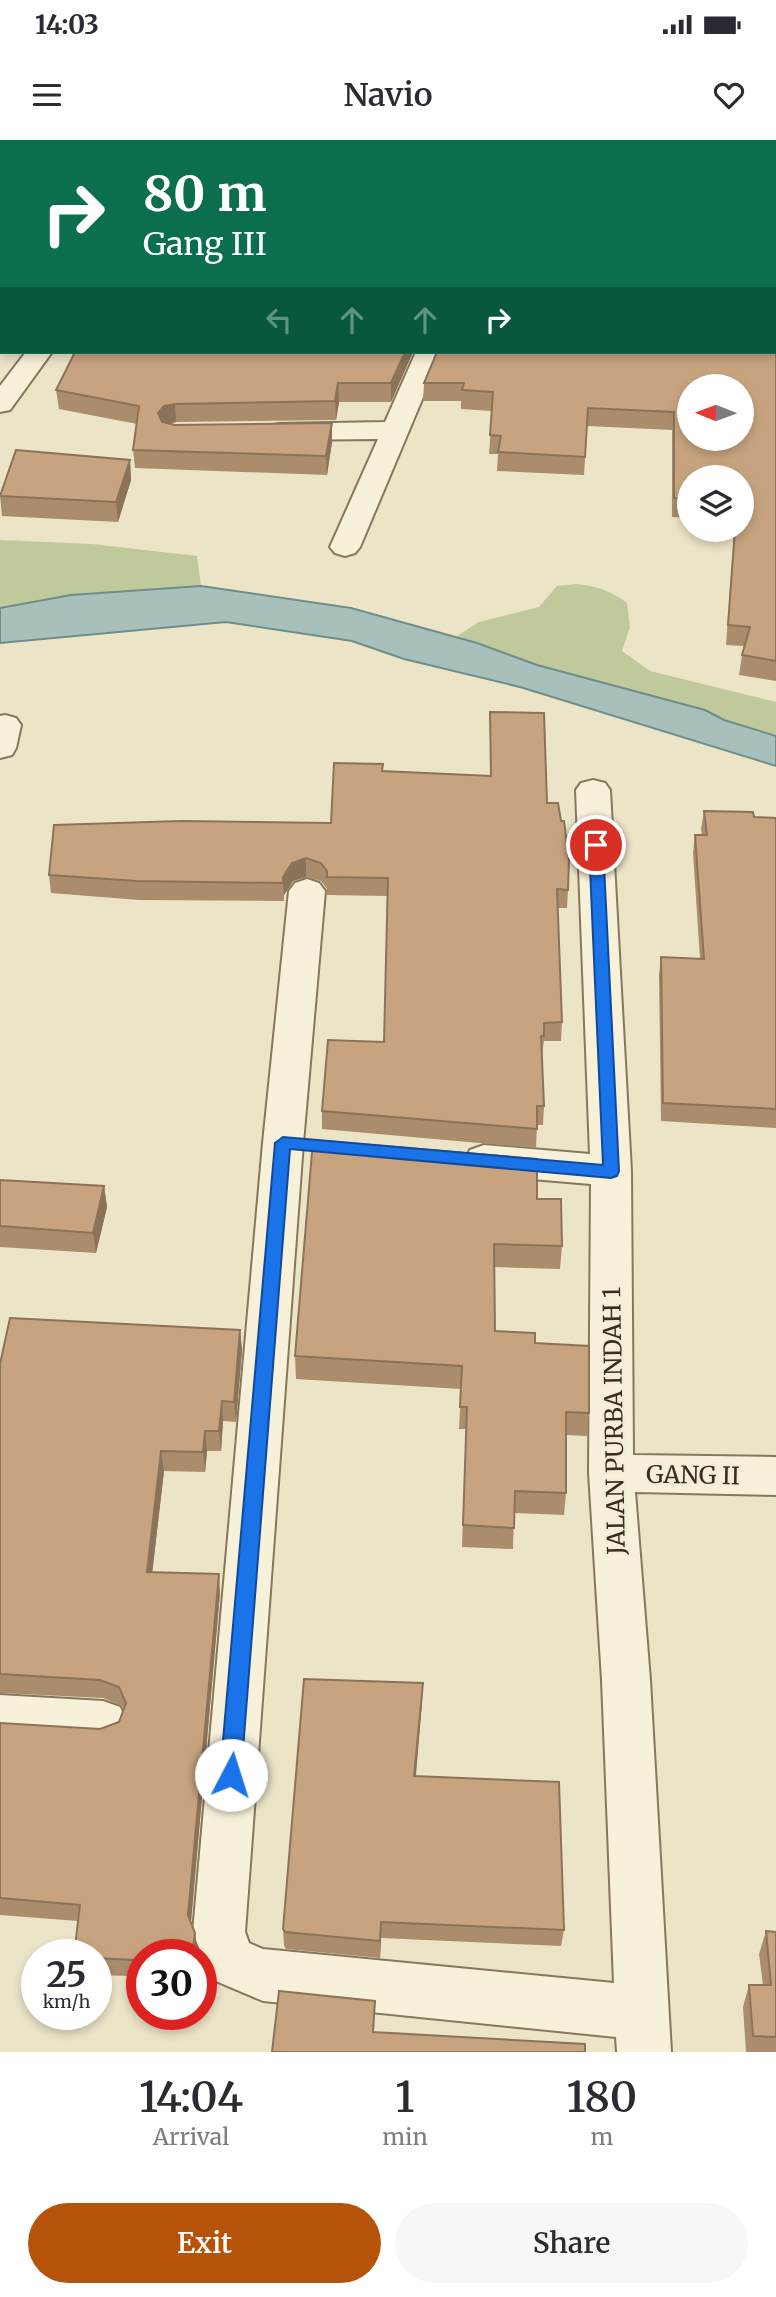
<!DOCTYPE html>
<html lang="en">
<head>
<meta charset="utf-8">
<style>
	body { margin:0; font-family:Merriweather,serif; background:#f7f7f7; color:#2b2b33; height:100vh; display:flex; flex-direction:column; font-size:26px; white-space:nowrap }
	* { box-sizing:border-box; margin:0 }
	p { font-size:23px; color:#7c7c81 }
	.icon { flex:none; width:38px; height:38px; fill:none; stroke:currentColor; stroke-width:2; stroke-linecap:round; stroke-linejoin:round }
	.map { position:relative; height:1912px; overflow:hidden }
	.drawer { display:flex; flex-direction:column; background:#fff; flex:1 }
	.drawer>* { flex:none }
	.top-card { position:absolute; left:0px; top:0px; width:777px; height:214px; box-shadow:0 4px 10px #0003; background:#0b6e4f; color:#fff; overflow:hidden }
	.needle { width:46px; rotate:271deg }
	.buttons { position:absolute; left:677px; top:234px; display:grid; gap:14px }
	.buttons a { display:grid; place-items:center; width:77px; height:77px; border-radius:50%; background:#fff; box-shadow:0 4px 10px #0003; font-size:35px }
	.speed { position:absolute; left:21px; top:1799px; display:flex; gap:14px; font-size:35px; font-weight:700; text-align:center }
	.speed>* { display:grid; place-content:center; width:91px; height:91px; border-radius:50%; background:#fff; box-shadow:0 4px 10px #0003; line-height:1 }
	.speed small { font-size:18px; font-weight:400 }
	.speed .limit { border:10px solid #d22; background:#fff; color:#111 }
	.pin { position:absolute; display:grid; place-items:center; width:60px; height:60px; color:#fff; margin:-30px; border:4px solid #fff; border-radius:50%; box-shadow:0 2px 7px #0007 }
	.me { position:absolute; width:77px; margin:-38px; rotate:5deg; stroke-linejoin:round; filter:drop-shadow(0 0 5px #0008) }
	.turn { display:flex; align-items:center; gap:24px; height:147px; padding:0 28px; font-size:32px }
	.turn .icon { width:91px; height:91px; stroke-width:2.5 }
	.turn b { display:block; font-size:49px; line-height:60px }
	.lanes { display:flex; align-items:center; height:66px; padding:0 28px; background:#0003; justify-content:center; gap:35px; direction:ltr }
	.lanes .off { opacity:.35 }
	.eta { display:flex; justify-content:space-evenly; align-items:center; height:119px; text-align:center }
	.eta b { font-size:42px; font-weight:600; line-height:49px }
	.cta { display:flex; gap:14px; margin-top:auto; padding:14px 28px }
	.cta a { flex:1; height:80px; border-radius:42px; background:#b45309; color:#fff; font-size:28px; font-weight:600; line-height:80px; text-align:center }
	.cta a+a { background:#f7f7f7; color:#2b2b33 }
	.status { display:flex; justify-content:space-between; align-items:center; height:49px; padding:0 35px; background:#fff; direction:ltr }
	.status svg { height:19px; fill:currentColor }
	header { display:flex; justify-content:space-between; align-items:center; height:91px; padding:0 28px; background:#fff; font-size:32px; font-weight:600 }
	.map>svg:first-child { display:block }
	.green { fill:#c0c99b }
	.water { fill:#a8c0bb; stroke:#6f8e89; stroke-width:2 }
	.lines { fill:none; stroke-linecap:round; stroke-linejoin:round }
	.minor-casing { stroke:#86775d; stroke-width:4 }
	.minor { fill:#f7f1da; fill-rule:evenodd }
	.wall { fill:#ab8d6d }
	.shaded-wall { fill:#8b7359 }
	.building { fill:#c7a47f; stroke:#8b7359; stroke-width:2; fill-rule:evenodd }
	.route { fill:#1a73e8; stroke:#114b97; stroke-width:2 }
	.labels { text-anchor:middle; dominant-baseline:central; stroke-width:5; stroke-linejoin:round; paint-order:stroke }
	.street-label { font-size:24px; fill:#372d20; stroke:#f4eed6 }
</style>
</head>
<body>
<div class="status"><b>14:03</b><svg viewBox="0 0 49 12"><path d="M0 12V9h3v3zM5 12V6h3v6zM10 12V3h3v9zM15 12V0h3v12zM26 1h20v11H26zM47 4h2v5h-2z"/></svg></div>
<header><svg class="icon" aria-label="menu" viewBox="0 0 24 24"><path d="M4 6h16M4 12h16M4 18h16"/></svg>Navio<svg class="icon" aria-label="heart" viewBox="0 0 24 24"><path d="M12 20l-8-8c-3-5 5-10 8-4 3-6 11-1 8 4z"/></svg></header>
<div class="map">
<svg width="776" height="1912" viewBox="0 0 776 1912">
	<rect width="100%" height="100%" fill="#ece4c7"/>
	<path class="green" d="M0,400L92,404L197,416L201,446L71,455L0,468Z
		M577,444C597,446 611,451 627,463L630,487L622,511L650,531L776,562V596L724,580L705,570L537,525L477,503L454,498L479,482L539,467L557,446Z"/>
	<path class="water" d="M201,446L351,468L477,503L537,525L705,570L724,580L776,596V626L520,547L404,519L352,501L226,482L0,503V468L71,455Z"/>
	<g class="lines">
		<g class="minor-casing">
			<path id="minor" d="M185,0H207L184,2Z
				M26,212H52L10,270L0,272V246Z
				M416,212H442L360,407L355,413L345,416L335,413L330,407L378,299L279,300L269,298L265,292L269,286L279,284L385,282Z
				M5,575L16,578L21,585L16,608L12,615L0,618V576Z
				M593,640L605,643L610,650L631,1031L633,1315L776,1317V1355L635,1352L650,1540L671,1912H617L616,1897L263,1861L211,1839L193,1792L263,1003L289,751L295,743L307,739L319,743L325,751L303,1003L245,1792L249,1803L263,1809L614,1843L602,1540L589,1333L591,1044L484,1035L470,1030L464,1020L470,1010L484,1005L590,1014L576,650L581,643Z
				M0,1555L103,1561L120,1567L127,1583L120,1599L103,1605L0,1599Z"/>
		</g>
		<use href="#minor" class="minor"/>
	</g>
	<path class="wall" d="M776,0V541L739,535L742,515L744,506L726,505L734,390H742V338H690V378L672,377V290L587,286L584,335L497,331L498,314H489L492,271L461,269V261H423L424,243Z
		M75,212H413L391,262H339L336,280L176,282L170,284L332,302L327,335L135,328L133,310L137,284L59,269L56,250Z
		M130,320L131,340L118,382L2,376L0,355Z
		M490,572L547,663L568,750L567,768H558L562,882L561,901H544L542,915L544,966L543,985H537L536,1008L322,989V971L384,902L387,756L327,755V749L321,741L306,737L293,741L284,755V761L139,760L51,753L49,735L331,683L383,624V631L490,636Z
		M704,671L754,677L776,678V988L661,981L659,835L661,817L700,819L693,713L695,695H702L701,689Z
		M0,1040L104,1046L107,1067L96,1113L0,1107Z
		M537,1059L562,1106L560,1129L494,1127L495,1191L535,1203L589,1273L587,1296L566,1295V1353L564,1375L514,1373L513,1409L462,1407L466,1289H459L461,1249L296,1239L295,1216Z
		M240,1190L242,1210L236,1282L223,1281L221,1311H207L205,1332L164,1331L152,1433L220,1453L191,1783L195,1793L197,1810V1815H142V1864H134L130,1847L131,1836L96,1835V1815L78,1781L0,1775V1583L100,1589L119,1582L124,1570L122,1566L103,1558L0,1553V1224Z
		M423,1543L422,1562L416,1636L564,1790L561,1806L381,1798L380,1818L286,1809L284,1806L283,1789Z
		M766,1791L776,1792V1912H746L743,1867L749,1845H763L759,1814Z"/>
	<path class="shaded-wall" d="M34,0H54L52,2H32Z
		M2,32V51L0,53V33Z
		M2,152V174L0,176V155Z
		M405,212H413L391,262V243Z
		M338,243L339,262L336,280L335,261Z
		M175,264L176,282L165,284L160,292L158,273L164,266Z
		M332,283V302L327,335L326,316Z
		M130,320L131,340L118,382L116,362Z
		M306,718V737L293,741L284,755V761L283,737L292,723Z
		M104,1046L107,1067L96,1113L93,1093Z
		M240,1190L242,1210L236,1282L234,1262Z
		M222,1261L223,1281L221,1311L219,1291Z
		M205,1291L207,1311L205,1332L203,1312Z
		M161,1311L164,1331L150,1452L147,1432Z
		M219,1434L220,1453L190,1792L188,1775Z
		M423,1543L422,1562L414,1654V1636Z
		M381,1782V1798L380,1818V1801Z
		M195,1793L197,1810V1815H192Z"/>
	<path class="building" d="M0,0H34L32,2H2V32L0,33Z
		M230,0H776V521L742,515L750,487L728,485L735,390H742V338H690V359L674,358V272L588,268L585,317L498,312L501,296L490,295L493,252L462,250L464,243H424L437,212H775V2H229ZM690,247H742V299H690Z
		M0,85H2V152L0,155Z
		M75,212H405L391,243H338L335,261L175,264L164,266L158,273L162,282L175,285L332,283L326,316L133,310L139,266L56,250Z
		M16,310L130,320L116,362L0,356Z
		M490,572L544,573L547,663H558L561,681H564L569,719L568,750L557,749L562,882L544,883V896H541L544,966H537V989L322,971L328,900L384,902L388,738L327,737V731L321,723L306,718L292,723L283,737V743L137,741L49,735L54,685L181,681L331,683L334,623L383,624L382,631L491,636Z
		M704,671L753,672L754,677L776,678V969L663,963L661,817L704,819L695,695H707Z
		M313,1000L537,1019V1059H561L562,1106L494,1104L495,1191L535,1193V1203L589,1206V1273L566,1272V1353L515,1351L514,1388L463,1385L467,1267H460L462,1226L295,1216Z
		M0,1040L104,1046L93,1093L0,1086Z
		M10,1178L240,1190L234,1262L222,1261L219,1291H205L203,1312L161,1311L147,1432L219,1434L188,1775L195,1793L192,1815H142V1848L130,1847L133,1820L96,1818V1815H74L80,1765L0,1758V1583L100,1589L119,1582L126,1563L119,1547L100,1540L0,1534V1224Z
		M304,1539L423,1543L414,1636L559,1642L564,1790L381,1782L380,1801L285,1792L283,1789Z
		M766,1791L776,1792V1897L753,1896L749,1845H771Z
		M279,1851L375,1861L373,1892L585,1904V1912H272Z"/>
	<path class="route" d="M596,700L603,705L619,1031L617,1036L611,1038L290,1009L241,1635L238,1642L231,1645L223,1642L220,1635L275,1003L283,997L603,1025L589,705Z"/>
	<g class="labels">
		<g class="street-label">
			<text transform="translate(614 1281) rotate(-91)">JALAN PURBA INDAH 1</text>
			<text transform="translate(693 1335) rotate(1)">GANG II</text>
		</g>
	</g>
</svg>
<div class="buttons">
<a><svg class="needle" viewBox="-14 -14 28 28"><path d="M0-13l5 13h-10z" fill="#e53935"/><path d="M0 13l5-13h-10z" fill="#7c7c81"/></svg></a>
<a><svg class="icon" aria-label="layers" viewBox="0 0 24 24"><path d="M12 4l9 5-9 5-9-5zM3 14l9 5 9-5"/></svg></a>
</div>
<div class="speed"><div>25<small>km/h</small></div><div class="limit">30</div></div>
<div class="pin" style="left:596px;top:705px;background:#d93025"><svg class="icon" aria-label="arrive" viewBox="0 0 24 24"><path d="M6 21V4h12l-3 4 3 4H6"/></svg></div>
<svg class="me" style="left:231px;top:1635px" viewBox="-20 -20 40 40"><circle r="19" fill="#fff"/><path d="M0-13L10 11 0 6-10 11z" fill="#1a73e8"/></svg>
<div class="top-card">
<div class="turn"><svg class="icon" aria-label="right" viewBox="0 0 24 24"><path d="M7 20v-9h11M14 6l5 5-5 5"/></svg><div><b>80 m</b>Gang III</div></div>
<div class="lanes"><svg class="icon off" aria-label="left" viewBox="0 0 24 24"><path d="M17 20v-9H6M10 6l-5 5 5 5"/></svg><svg class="icon off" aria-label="ahead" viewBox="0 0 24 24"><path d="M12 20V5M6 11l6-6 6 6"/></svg><svg class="icon off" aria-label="ahead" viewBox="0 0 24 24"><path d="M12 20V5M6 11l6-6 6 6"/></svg><svg class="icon" aria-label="right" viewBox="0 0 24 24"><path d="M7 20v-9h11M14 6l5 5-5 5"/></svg></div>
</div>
</div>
<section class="drawer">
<div class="eta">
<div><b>14:04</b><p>Arrival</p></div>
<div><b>1</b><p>min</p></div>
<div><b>180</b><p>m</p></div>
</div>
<div class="cta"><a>Exit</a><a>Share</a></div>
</section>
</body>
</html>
